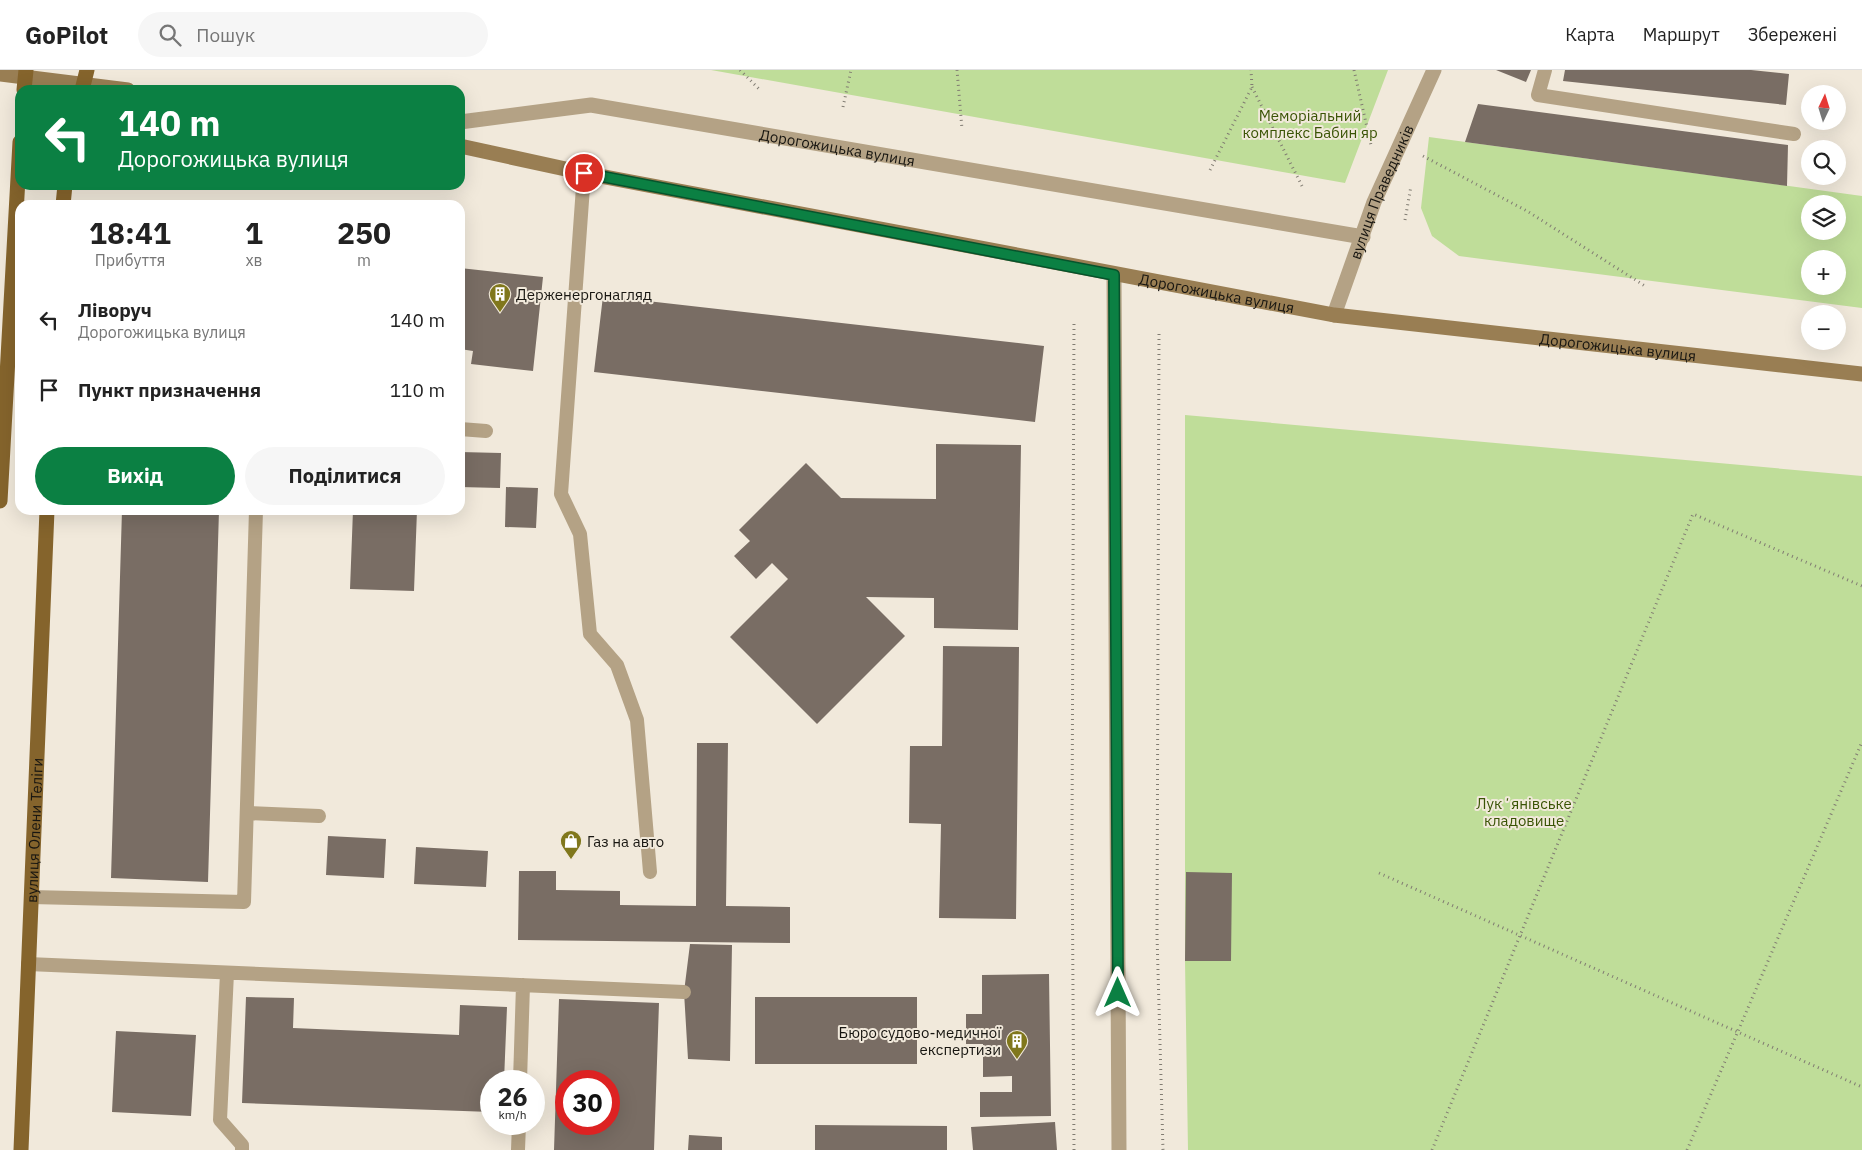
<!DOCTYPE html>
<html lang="uk">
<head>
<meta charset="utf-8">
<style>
	body { margin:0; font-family:"IBM Plex Sans",sans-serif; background:#f6f6f6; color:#222; height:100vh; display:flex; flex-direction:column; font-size:19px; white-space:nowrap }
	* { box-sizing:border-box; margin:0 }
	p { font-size:16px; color:#767676 }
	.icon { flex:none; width:28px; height:28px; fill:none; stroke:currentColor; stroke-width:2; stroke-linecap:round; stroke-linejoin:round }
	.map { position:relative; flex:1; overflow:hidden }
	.drawer { position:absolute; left:15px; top:130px; width:450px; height:315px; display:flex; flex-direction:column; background:#fff; border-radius:15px; box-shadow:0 5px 20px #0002 }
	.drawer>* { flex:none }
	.top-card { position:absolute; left:15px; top:15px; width:450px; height:105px; border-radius:15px; box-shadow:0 5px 20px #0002; background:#0b8043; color:#fff; overflow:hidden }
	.needle { width:32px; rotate:4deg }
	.buttons { position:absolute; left:1801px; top:15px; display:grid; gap:10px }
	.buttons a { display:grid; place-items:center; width:45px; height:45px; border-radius:50%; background:#fff; box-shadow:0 5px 20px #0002; font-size:25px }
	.speed { position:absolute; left:480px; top:1000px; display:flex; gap:10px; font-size:25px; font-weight:700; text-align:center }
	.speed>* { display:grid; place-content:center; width:65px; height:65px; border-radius:50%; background:#fff; box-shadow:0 5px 20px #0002; line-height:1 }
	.speed small { font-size:12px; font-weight:400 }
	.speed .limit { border:8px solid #d22; background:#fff; color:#111 }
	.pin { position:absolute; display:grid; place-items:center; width:42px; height:42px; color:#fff; margin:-21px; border:2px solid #fff; border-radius:50%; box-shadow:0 1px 5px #0007 }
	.me { position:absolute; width:55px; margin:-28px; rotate:0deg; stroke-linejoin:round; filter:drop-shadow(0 0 4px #0008) }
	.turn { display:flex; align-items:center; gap:18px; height:105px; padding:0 20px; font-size:22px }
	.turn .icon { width:65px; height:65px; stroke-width:2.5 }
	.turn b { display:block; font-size:35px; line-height:42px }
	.eta { display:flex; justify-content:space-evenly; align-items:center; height:85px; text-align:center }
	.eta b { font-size:30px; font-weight:700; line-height:35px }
	.cta { display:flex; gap:10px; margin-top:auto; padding:10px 20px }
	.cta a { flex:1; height:58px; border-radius:30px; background:#0b8043; color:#fff; font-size:20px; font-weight:700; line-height:58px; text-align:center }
	.cta a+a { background:#f6f6f6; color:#222 }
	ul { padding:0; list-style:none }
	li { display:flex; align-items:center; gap:15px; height:70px; padding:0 20px }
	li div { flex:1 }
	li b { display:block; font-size:19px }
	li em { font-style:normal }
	header { display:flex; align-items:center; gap:30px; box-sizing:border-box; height:70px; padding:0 25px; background:#fff; border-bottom:1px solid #e0e0e0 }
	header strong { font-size:24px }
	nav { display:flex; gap:28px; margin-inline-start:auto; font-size:18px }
	.search { width:350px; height:45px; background:#f6f6f6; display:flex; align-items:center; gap:12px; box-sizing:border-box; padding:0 18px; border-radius:28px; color:#767676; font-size:19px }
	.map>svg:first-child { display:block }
	.green { fill:#bfdd99; fill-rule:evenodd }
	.building { fill:#796d64; fill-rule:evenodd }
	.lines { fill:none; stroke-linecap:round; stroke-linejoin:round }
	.path { stroke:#817c72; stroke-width:3; stroke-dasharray:1 4; stroke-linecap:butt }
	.lane { stroke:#b4a285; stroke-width:14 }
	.street { stroke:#b4a285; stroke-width:15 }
	.secondary { stroke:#997e53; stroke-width:15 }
	.primary { stroke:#85642c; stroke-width:15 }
	.route-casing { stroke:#07532c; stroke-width:12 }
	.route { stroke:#0b8043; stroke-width:9 }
	.labels { text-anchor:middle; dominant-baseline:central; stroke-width:4; stroke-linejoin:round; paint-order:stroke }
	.park-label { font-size:15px; fill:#3a5405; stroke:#f1e9db }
	.street-label { font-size:15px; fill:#181611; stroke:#f1e9db }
	.poi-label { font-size:15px; fill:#181611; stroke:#f1e9db; text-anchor:start }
</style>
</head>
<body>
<header>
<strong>GoPilot</strong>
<div class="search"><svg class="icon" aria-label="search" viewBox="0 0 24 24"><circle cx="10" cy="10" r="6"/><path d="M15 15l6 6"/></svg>Пошук</div>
<nav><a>Карта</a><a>Маршрут</a><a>Збережені</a></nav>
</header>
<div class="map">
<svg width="1862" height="1080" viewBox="0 0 1862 1080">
	<rect width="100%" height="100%" fill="#f1e9db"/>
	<path class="green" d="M711,0H1388L1345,113Z
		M1429,67L1862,126V238L1459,186L1432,166L1421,138ZM1810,134H1838V161H1810ZM1810,189H1838V216H1810Z
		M1185,345L1862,406V1080H1188L1185,891Z"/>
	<path class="building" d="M1496,0H1531L1526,12Z
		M1565,0H1751L1789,4L1786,35L1563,11Z
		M1478,34L1788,75L1787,116L1465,72Z
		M460,198L543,207L533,301L471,294L473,281L460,279Z
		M603,226L1044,276L1035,352L594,302Z
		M936,374L1021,375L1018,560L934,558V528L866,527L905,566L817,654L730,567L788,509L772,493L756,509L734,486L750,471L739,460L806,393L841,428L936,429Z
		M460,382L501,383L500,418L460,417Z
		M506,417L538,418L536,458L505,457Z
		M122,440H219L208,812L111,808Z
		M353,440H417L414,521L350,519Z
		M943,576L1019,577L1016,849L939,848L941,754L909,753L910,676H942Z
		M697,673H728L726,836L790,837V873L518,870L519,801H556V820L620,821V835L696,836Z
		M328,766L386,769L384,808L326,805Z
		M416,777L488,781L486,817L414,814Z
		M1186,802L1232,803L1231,891H1185Z
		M690,874L732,875L730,991L688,989L684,922Z
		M1049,904L1051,1046L980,1047V1022H1012V1006L983,1007V974H966V944H982V905Z
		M246,927L294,928L293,958L459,965L460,935L507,937L504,1011H491V1042L242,1033Z
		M755,927H917V994H755Z
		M559,929L659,933L654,1080H554ZM566,1011H609V1054H566Z
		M116,961L196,965L191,1046L112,1042Z
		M1055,1052L1057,1080H973L971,1057Z
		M815,1055L947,1056V1080H815Z
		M689,1065L722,1067V1080H688Z"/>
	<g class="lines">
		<path class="path" d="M740,0L761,21
			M957,0L962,59
			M1354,0L1371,75
			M1252,17L1302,116
			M843,37L851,0
			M1423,86L1527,141L1645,216
			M1210,100L1252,17L1251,0
			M1405,150L1411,116
			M1159,264L1157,865L1163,1080
			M1379,803L1862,1017
			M1074,1080L1072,767L1074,250
			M1432,1080L1693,444L1862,516
			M1687,1080L1862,672"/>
		<path class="lane" d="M1545,0L1538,25L1794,64
			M584,103L561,424L580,464L590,564L617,595L637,650L650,802
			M460,359L486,361
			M247,743L319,746
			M31,827L244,832L256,440
			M28,894L684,922
			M227,903L220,1050L242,1075V1080
			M520,1011L523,915
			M518,1080L519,1054"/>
		<g class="street">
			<path id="s1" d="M460,52L591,35L1363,167"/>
			<path d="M1114,205L1119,1080"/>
			<path id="s2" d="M1334,245L1374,132L1434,0"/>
		</g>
		<g class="secondary">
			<path d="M0,4L128,20"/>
			<path id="s3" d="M460,76L584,103L1334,245L1862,304"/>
		</g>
		<g class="primary">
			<path d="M24,20L26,0"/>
			<path d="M82,20L87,0"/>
			<path d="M63,135L65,115"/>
			<path d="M0,431L20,72"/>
			<path id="s4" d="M21,1080L47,440"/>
		</g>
	</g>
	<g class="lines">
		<g class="route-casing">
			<path id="route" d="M584,103L1114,205L1118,923"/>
		</g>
		<use href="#route" class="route"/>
	</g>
	<defs>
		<g id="building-pin" transform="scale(1.125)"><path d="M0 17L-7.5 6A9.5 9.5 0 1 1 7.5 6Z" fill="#80771c" stroke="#f1e9db"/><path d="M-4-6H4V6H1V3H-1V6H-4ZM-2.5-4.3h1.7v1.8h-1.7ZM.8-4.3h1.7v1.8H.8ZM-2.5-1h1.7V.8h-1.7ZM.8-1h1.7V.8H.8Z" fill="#fff"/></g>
		<g id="shop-pin" transform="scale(1.125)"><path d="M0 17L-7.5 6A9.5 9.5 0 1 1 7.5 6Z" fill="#80771c" stroke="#f1e9db"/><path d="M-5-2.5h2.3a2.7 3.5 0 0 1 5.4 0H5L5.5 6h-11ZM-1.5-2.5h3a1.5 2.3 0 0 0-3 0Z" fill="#fff"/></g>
	</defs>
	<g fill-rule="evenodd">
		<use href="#building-pin" x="500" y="224"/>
		<use href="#shop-pin" x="571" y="771"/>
		<use href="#building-pin" x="1017" y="971"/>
	</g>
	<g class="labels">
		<g class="park-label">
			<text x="1310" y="45">Меморіальний<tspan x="1310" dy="17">комплекс Бабин яр</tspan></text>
			<text x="1524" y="733">Лукʼянівське<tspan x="1524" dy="17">кладовище</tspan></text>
		</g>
		<g class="street-label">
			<text stroke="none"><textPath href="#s1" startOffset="382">Дорогожицька вулиця</textPath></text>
			<text stroke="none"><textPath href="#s2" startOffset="132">вулиця Праведників</textPath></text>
			<text stroke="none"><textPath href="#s3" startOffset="771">Дорогожицька вулиця</textPath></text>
			<text stroke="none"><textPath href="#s3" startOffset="1176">Дорогожицька вулиця</textPath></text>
			<text stroke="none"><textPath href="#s4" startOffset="320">вулиця Олени Теліги</textPath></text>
		</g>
		<g class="poi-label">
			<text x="516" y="224">Держенергонагляд</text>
			<text x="587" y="771">Газ на авто</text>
			<text x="1001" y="962" text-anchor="end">Бюро судово-медичної<tspan x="1001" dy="17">експертизи</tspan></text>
		</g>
	</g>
</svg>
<div class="buttons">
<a><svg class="needle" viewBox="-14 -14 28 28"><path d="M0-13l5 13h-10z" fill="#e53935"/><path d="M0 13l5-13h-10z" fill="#767676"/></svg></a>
<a><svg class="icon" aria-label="search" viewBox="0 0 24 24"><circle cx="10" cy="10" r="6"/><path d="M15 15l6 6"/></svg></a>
<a><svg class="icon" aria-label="layers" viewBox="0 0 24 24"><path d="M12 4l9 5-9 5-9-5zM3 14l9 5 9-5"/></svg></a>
<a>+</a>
<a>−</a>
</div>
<div class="speed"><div>26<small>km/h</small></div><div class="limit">30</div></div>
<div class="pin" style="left:584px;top:103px;background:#d93025"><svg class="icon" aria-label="arrive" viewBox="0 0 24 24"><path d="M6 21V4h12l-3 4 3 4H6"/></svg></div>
<svg class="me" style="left:1118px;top:923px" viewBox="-20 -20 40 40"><path d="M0-17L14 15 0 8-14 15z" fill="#0b8043" stroke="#fff" stroke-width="4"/></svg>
<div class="top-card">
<div class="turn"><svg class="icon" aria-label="left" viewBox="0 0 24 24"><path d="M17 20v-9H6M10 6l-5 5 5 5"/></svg><div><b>140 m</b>Дорогожицька вулиця</div></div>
</div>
<section class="drawer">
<div class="eta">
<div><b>18:41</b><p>Прибуття</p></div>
<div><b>1</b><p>хв</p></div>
<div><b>250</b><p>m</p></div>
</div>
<ul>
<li><svg class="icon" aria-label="left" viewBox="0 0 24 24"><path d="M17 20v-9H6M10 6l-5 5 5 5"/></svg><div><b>Ліворуч</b><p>Дорогожицька вулиця</p></div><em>140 m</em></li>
<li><svg class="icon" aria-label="arrive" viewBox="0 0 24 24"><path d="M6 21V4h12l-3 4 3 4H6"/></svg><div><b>Пункт призначення</b></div><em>110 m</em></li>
</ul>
<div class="cta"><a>Вихід</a><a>Поділитися</a></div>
</section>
</div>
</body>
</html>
